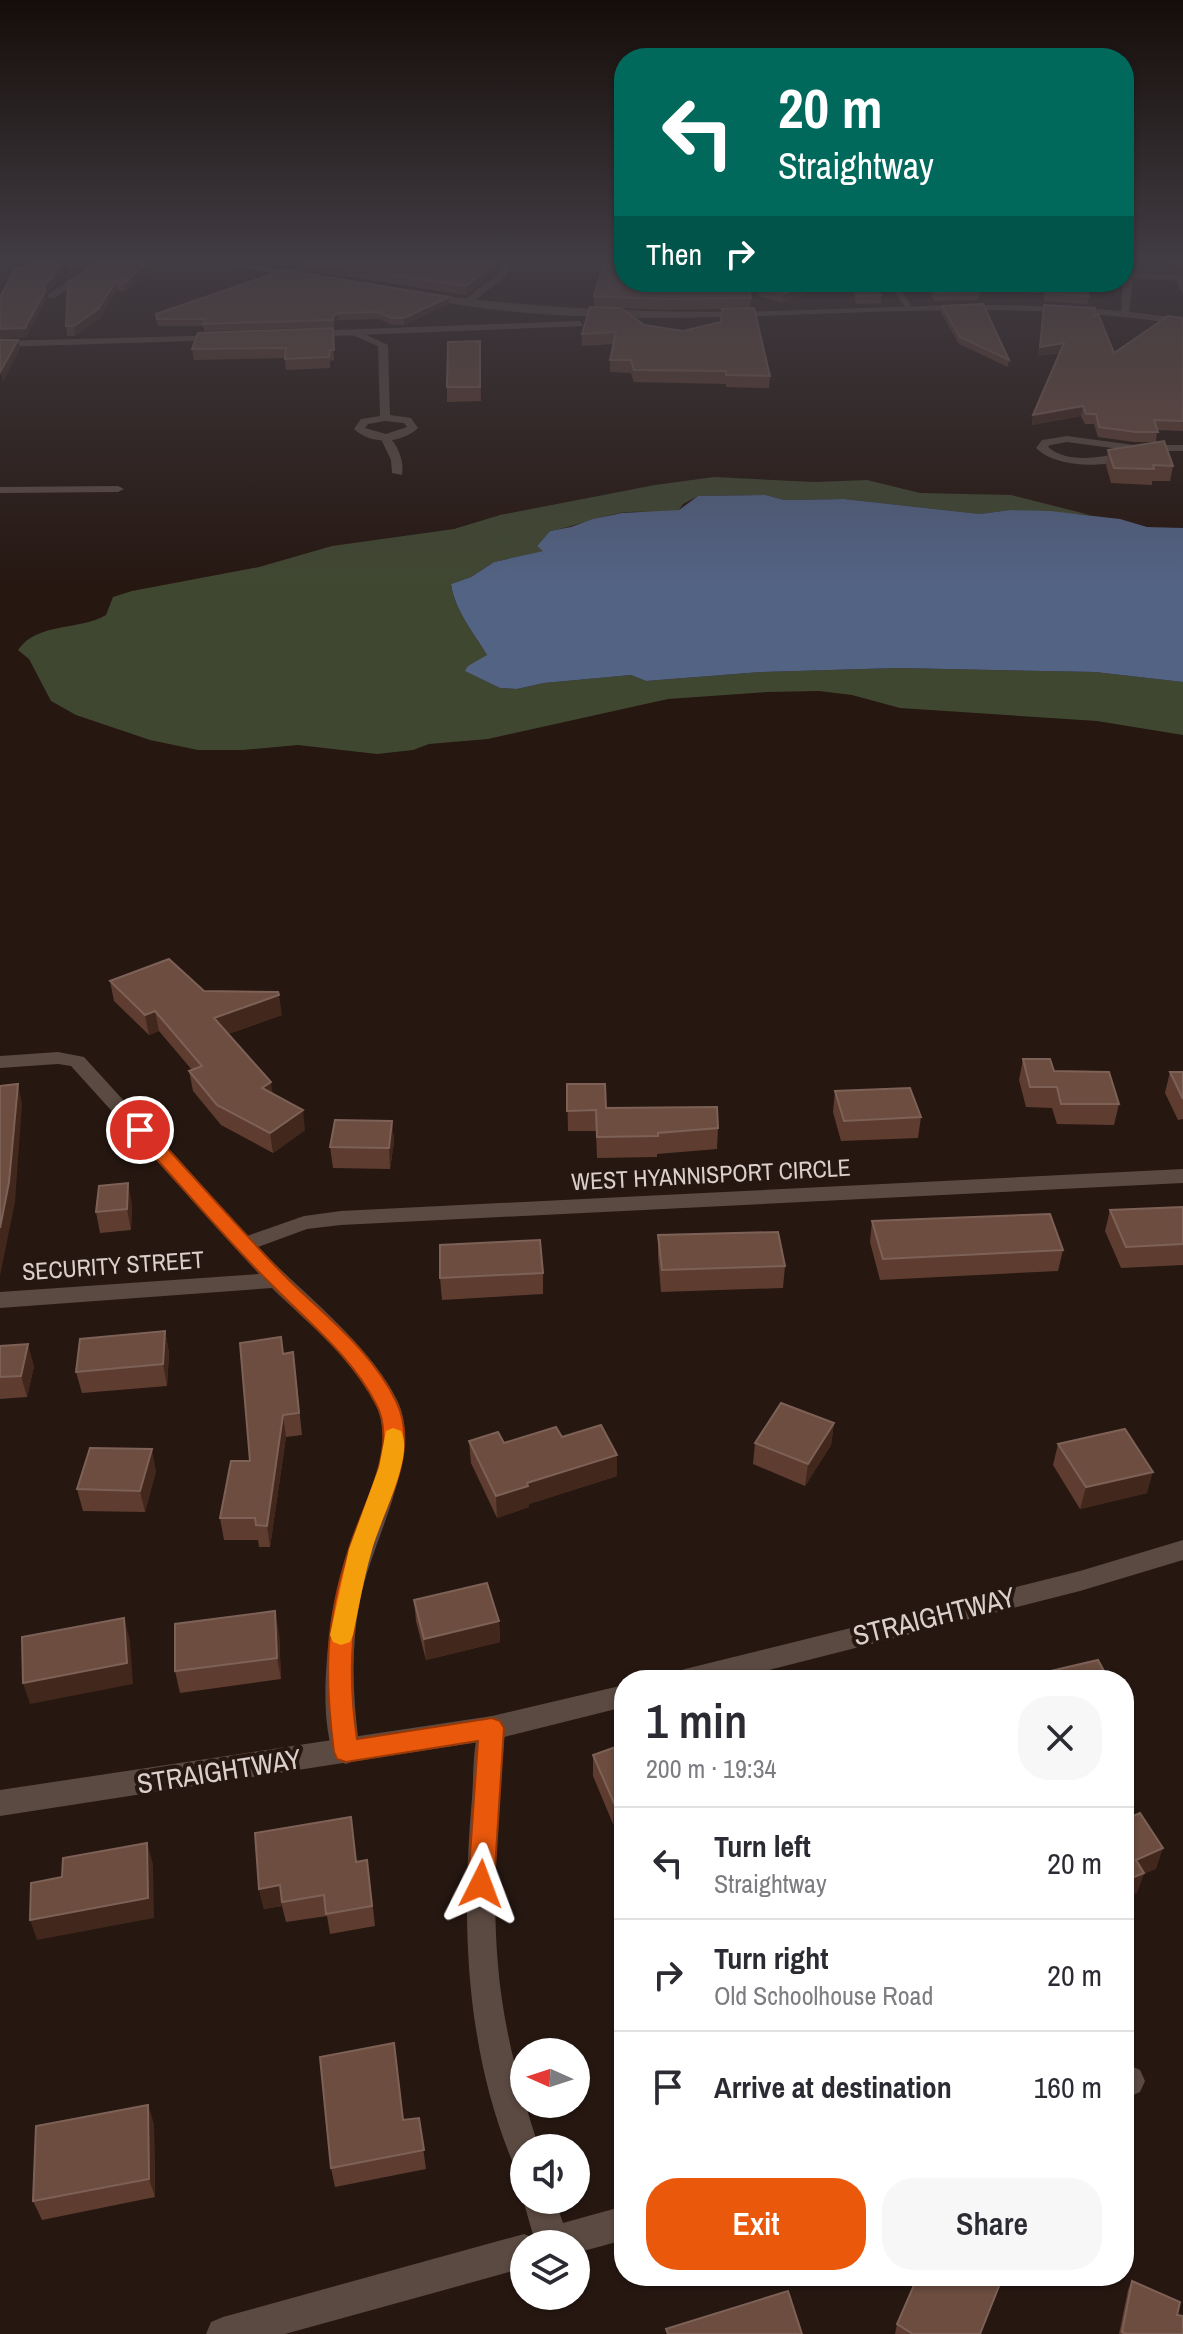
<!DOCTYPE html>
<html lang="en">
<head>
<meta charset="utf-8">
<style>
	body { margin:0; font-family:"Archivo Narrow",sans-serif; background:#f7f7f7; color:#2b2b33; height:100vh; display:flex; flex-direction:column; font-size:30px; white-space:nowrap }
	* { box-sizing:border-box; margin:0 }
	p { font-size:26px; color:#7c7c81 }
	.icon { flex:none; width:44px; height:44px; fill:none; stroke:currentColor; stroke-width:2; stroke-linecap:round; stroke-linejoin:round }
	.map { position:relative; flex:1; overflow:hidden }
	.side { position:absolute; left:614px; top:1670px; width:520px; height:616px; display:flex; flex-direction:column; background:#fff; border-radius:32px; box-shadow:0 2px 6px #0004 }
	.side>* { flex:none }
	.top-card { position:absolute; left:614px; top:48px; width:520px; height:244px; border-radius:32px; box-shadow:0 2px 6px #0004; background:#00695c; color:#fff; overflow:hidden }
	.needle { width:52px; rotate:273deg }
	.controls { position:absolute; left:510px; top:2038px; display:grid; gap:16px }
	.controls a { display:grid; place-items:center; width:80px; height:80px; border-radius:50%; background:#fff; box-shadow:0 2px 6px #0004; font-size:40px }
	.pin { position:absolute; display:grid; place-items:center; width:68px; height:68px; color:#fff; margin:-34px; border:4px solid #fff; border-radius:50%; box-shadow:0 2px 8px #0007 }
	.me { position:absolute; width:88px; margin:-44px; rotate:3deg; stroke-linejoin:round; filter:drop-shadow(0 0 6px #0008) }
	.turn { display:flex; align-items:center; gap:28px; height:168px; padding:0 32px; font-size:36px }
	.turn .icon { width:104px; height:104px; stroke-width:2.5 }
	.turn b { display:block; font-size:56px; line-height:68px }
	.then { display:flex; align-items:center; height:76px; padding:0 32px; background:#0003; gap:16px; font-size:30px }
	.round { display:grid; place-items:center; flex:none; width:84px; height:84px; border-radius:32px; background:#f7f7f7 }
	.headline { display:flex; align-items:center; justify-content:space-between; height:136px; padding:0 32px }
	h1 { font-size:48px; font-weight:600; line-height:60px }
	.button { display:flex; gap:16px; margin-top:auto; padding:16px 32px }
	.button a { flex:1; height:92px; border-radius:32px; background:#ea580c; color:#fff; font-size:32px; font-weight:600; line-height:92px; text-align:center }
	.button a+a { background:#f7f7f7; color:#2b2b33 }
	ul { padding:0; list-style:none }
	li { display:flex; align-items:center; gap:24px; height:112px; padding:0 32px; border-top:2px solid #e1e1e2 }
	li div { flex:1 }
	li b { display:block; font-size:30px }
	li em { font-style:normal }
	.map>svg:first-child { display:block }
	.green { fill:#404731 }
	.water { fill:#536384 }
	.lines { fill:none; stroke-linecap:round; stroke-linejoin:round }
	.lane { fill:#5b4a42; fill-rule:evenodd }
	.street { fill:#5b4a42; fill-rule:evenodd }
	.secondary { fill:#5b4a42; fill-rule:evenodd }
	.wall { fill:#5e3d30; fill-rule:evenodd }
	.shaded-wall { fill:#42271c }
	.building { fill:#6c4d40; stroke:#7d6156; stroke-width:2 }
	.route { fill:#ea580c; stroke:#983908; stroke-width:2 }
	.slow { fill:#f59e0b }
	.labels { text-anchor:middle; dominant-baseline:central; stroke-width:8; stroke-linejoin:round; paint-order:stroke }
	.street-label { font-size:24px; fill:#dacfcb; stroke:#261711 }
	.near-street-label { font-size:28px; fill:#dacfcb; stroke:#261711 }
</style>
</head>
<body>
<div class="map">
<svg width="1183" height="2334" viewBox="0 0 1183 2334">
	<rect width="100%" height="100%" fill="#261711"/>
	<path class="green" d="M714,477L814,482L867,480L920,493L1011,495L1090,515L1010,510L980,514L844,499L784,500L766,495L698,496L683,504L679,510C659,514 639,510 620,513C596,517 574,527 550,531L537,546L544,551L494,562L471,577L451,584C455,611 474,633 487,655L466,671L500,688L517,689L544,683L631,675L646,681L761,672L898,668L1095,672L1183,682V735L1097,721L900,708L852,695L819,691L767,692L668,699L488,739L429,744L413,750L377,754L298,745L243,750H198L150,740L76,715L51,701L29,659L18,650C37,622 79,631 106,615L113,597L132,591L259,567L332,546L454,529L500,515L655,485Z"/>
	<path class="water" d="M766,495L784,500L844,499L980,514L1010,510L1050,511L1120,519L1147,527L1183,528V682L1095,672L898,668L761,672L646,681L631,675L544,683L517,689L500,688L465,671L468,666L487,655C474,633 455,611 451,584L471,577L494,562L543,551L537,546L550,531L571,527L593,519L622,513L679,510L698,496Z"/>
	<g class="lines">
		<path class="lane" d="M385,434C397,441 405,462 402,475L392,473L391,460L380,437Z"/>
		<path class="street" d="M102,259H112L54,298H48V294Z
			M505,259H513L505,277L470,304H464V300L498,274Z
			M594,259L624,261V267L595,261Z
			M1124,259H1128L1133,273L1183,275V281L1133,278L1129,313L1121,315Z
			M888,282H897L914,311H908Z
			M352,331H358L388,345L390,415L411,418L418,428C401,444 371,445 354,429L361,419L380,416L378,346L352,335ZM385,421L404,423L407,427L386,434L365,428L368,424Z
			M1067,436L1134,445H1183V451H1134L1067,442L1050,445L1048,447C1070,466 1106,455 1132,452L1138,455C1114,469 1056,469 1036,448L1042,440Z
			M0,487L118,486L124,489L118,492L0,493Z
			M58,1052L84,1057L247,1236L304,1216L341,1211L1183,1169V1183L341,1225L307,1229L258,1247C302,1293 369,1343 397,1400C424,1454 371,1542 360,1600C350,1651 353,1701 360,1752L356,1760L346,1764L336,1760C313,1711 332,1596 350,1545C364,1502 396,1452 377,1406C359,1363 304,1320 272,1288L0,1308V1292L259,1274L71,1066L58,1064L0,1068V1056Z
			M492,1716L502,1720L505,1728C499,1807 491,1886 498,1965C503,2028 520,2089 539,2148H524V2168L513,2163C465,2048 461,1921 472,1798C474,1774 472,1742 482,1720Z
			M1129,2065L1140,2070L1145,2081L1140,2092L1124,2099V2067Z
			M524,2197V2200H555L563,2223L624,2206V2240L576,2253V2244H524V2268L285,2334H206L211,2322L223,2317L524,2234L534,2238L523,2200Z"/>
		<path class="secondary" d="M198,259H218L309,276L305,279Z
			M423,293C540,309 657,314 776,311C912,307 1047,297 1183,319V325C931,283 672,348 420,298Z
			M580,321L583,326L308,337L303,334L308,331Z
			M227,335L224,340L0,347V341Z
			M1183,1540V1560L1080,1591L729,1680H672L676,1672L685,1669L1080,1571Z
			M624,1685V1707L492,1740L0,1816V1790L492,1716Z"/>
	</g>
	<path class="wall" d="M19,259H68L53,287L45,294L46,300L26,337L37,262Z
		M102,259H161L124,292L117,290L100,318L75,336H67L66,326Z
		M279,259H491L496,262V271L466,295L304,270L303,263Z
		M1164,259H1183V274L1170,272Z
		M1179,275H1183V294L1177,284Z
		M624,282L751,298L750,308L770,376L769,388L726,387V384L634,382L631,373L610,372V360L613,344L582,346V334L594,307V296ZM604,307L663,310L722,309L721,322L683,331L644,325Z
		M753,282H839L783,302L760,297Z
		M851,282H872L881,295V303L856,304Z
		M924,282H1084L1089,296L1088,304L1044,301V293L979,292L978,300L934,301Z
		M449,304L404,325H392L379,319L339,320L334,322V327L204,331L203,326H158L156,314Z
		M1044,305L1093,316L1114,353L1183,318V431L1157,430L1156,442H1134L1098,437L1094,424H1085L1081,416L1032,425L1033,415L1060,353L1038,356Z
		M942,306L1009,360L1008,367L959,344L941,313Z
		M333,328L334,360L330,361V368L286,370L285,358L194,360L192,349Z
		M480,341L481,401L447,402V387Z
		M1108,450L1173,466L1170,481H1152V485L1111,483L1106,465Z
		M110,981L204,991L282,1015L228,1034L273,1094L305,1130L273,1153L221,1125L193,1091L189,1071L192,1070L159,1031L149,1035L114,1001Z
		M1023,1059L1054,1071L1119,1104L1114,1125L1057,1124L1052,1108L1026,1107L1019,1080Z
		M1170,1072H1183V1119L1178,1120L1165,1093Z
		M567,1084L606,1108L718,1128L717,1149L657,1154V1157L597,1158L596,1131H568Z
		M835,1091L921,1117L918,1138L841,1141L833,1112Z
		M392,1121L394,1142L390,1169L333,1168L330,1147Z
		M132,1204L131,1230L100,1233L96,1212Z
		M1183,1207V1265L1121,1268L1105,1231L1110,1210Z
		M872,1221L1063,1250L1058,1271L880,1280L870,1242Z
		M658,1235L785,1266L783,1288L661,1292L658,1256Z
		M543,1273V1294L442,1300L440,1278Z
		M165,1331L169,1353L167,1386L82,1393L76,1372Z
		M0,1346L34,1366L27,1397L0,1399Z
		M293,1352L302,1435L286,1437L270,1547H259L258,1540H224L220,1518L250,1461L283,1354Z
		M834,1423L831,1445L805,1486L753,1464L755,1443Z
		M562,1437L617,1455V1476L529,1504V1507L497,1518L471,1463L469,1441L504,1443Z
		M1058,1444L1147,1493L1080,1509L1053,1465Z
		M156,1471L145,1512L83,1511L77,1489Z
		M414,1600L499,1621L500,1642L426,1660L416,1621Z
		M279,1632L281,1679L180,1693L175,1671Z
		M624,1744L613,1824L593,1776V1755Z
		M354,1838L356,1862L370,1881L375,1926L330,1934L327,1916L286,1922L282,1906L264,1909L259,1889Z
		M148,2105L154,2125L155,2197L42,2220L33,2201Z
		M419,2118L426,2169L335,2187L331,2168L403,2120Z
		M1004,2276L980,2334H895L897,2324Z
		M1132,2281L1177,2315L1183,2334H1119L1128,2290Z"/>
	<path class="shaded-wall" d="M62,259H68L53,287L45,294L46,300L26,337L0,339V329L43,285Z
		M82,259H96L70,276L68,267Z
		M150,259H161L124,292L123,284Z
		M496,262V271L466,295V286Z
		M116,281L117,290L100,318L75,336L74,326Z
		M817,282H839L783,302V294Z
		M449,297V304L404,325V318Z
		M339,313V320L334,322L333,316Z
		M18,340L20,349L3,382L1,372Z
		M1064,343L1062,352L1038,356L1040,347Z
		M1083,406L1081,416L1032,425L1033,415Z
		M279,995L282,1015L217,1038L214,1018Z
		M155,1011L159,1031L149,1035L145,1015Z
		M271,1082L274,1102L262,1088Z
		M18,1084L22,1104L15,1202L0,1276V1228Z
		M303,1110L305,1130L273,1153L270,1133Z
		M392,1121L394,1142L390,1169L389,1148Z
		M128,1183L132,1204L131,1230L127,1209Z
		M165,1331L169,1353L167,1386L163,1364Z
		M28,1344L34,1366L27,1397L21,1376Z
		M283,1415L286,1437L270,1547L267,1526Z
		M834,1423L831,1445L805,1486L808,1464Z
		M152,1449L156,1471L145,1512L140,1491Z
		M617,1455V1476L529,1504V1507L497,1518L496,1496L527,1483Z
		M1153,1472L1147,1493L1080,1509L1086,1487Z
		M275,1611L279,1632L281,1679L277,1658Z
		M124,1618L130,1640L133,1684L30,1704L23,1683Z
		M499,1621L500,1642L426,1660L424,1639Z
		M624,1800V1821L613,1824L614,1803Z
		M147,1843L153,1864L154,1918L37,1940L30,1920Z
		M1163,1848L1156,1869L1144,1874L1137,1893L1124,1898V1881L1136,1860Z
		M280,1885L282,1906L264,1909L259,1889Z
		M148,2105L154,2125L155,2197L149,2179Z"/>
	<path class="building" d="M52,259H62L52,278L43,285L45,291L25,328L0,329V298L15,268Z
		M69,259H82L68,267Z
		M102,259H150L123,284L116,281L98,309L74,326H66L68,282Z
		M311,259H491L496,262L466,286L303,262Z
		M605,259H624V282H689L749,289L751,298L663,299L594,296Z
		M1170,259H1183V265L1172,263Z
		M284,270L449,297L404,318H391L379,312L339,313L333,316V320L203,324L205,319H157L156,314Z
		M757,282H817L783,294L760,288Z
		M853,282H872L881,295L857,296Z
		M929,282H1084L1089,296L1045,293L1046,284H975L979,292L935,293Z
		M983,304L1009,360L960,337L942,306Z
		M1044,305L1095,308L1093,316L1098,314L1114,353L1168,316L1183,318V421L1154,420L1158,432H1136L1099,427L1096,414H1086L1083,406L1033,415L1064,343L1040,347Z
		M590,307L621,308L644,325L683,331L721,322L722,309L754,308L770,376L726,375V371L634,370L631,360H610L616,332L582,334Z
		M333,328L334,350H330L329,357L285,359L286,348L192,349L198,333Z
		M0,340H18L0,372Z
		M480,341V387H447L448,342Z
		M1164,441L1173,466L1153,465L1154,469L1114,468L1108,450Z
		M169,959L204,991L278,992L279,995L214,1018L271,1082L262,1088L303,1110L270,1133L217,1105L189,1071L202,1066L155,1011L145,1015L110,981Z
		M1023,1059H1050L1054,1071L1109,1072L1119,1104H1061L1057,1087H1030Z
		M1170,1072H1183V1099Z
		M18,1084L9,1182L0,1228V1086Z
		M567,1084H605L606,1108L717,1107L718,1128L658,1133V1136L597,1137L596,1110L567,1111Z
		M910,1088L921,1117L844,1121L835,1091Z
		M335,1120L392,1121L389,1148L330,1147Z
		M128,1183L127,1209L96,1212L99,1186Z
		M1183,1207V1244L1126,1247L1110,1210Z
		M1050,1214L1063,1250L883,1259L872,1221Z
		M778,1232L785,1266L662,1270L658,1235Z
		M540,1240L543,1273L440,1278V1245Z
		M165,1331L163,1364L76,1372L80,1339Z
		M281,1337L283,1354L293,1352L299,1413L283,1415L267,1526L256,1525L255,1518H220L231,1461H250L240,1343Z
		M28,1344L21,1376L0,1377V1346Z
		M781,1403L834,1423L808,1464L755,1443Z
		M601,1425L617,1455L527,1483L528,1486L496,1496L469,1441L498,1432L504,1443L556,1427L562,1437Z
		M1125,1429L1153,1472L1086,1487L1058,1444Z
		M90,1448L152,1449L140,1491L77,1489Z
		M487,1583L499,1621L424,1639L414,1600Z
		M275,1611L277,1658L175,1671V1624Z
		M124,1618L127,1663L23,1683L22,1637Z
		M1098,1660L1109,1680H1012Z
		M624,1744V1800L614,1803L593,1755Z
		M1140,1813L1163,1848L1136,1860L1144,1873L1124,1881V1820Z
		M351,1817L356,1862L367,1860L372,1906L326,1914L324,1895L282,1902L280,1885L259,1889L255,1833Z
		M147,1843L148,1898L30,1920L31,1883L62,1877L63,1858Z
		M394,2043L403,2120L419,2118L424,2150L331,2168L320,2057Z
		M148,2105L149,2179L33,2201L36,2126Z
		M918,2276H1003L980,2334H913L897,2324Z
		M1132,2281L1180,2302L1177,2315L1183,2316V2334H1126L1122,2332Z
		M788,2291L802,2334H668L666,2329Z"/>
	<linearGradient id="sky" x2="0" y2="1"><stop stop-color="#150d09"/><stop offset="0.44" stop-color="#413c43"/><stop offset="1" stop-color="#413c43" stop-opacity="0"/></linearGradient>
	<rect width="1183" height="586" fill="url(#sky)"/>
	<path class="route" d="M140,1124L147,1126C192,1175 237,1226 283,1274C322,1314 371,1349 396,1401C406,1421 406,1444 401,1466C395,1493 381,1520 372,1547C351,1612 347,1672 357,1739L492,1718L500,1721L504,1728L494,1884L490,1893L481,1897L471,1893L468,1884L478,1741L346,1762L337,1759L334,1752C324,1675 325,1622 349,1549C360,1514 379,1481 383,1445C384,1431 383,1416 376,1404C352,1357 309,1323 273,1286C224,1238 180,1184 134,1134L132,1130L134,1126Z"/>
	<path class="slow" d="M393,1428L401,1431C415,1456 379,1522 372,1550C364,1577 359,1607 353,1635L350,1642L341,1645L333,1642L330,1635L349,1549L379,1467L386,1431Z"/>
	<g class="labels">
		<g class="street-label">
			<text transform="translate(711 1174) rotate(-3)">WEST HYANNISPORT CIRCLE</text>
			<text transform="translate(113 1265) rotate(-4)">SECURITY STREET</text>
		</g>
		<g class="near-street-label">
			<text transform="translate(934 1616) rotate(-14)">STRAIGHTWAY</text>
			<text transform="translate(219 1771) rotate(-9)">STRAIGHTWAY</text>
		</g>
	</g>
</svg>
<div class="controls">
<a><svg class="needle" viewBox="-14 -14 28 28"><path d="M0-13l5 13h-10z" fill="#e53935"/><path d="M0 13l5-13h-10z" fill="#7c7c81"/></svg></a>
<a><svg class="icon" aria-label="sound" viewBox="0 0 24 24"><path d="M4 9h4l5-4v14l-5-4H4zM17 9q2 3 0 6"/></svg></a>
<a><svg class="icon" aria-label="layers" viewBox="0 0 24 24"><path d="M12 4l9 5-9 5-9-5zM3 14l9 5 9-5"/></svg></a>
</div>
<div class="pin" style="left:140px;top:1130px;background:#d93025"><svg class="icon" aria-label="arrive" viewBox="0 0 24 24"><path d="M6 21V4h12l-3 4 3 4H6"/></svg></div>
<svg class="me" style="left:481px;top:1884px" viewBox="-20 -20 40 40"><path d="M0-17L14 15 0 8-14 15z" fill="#ea580c" stroke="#fff" stroke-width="4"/></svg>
<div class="top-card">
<div class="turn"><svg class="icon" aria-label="left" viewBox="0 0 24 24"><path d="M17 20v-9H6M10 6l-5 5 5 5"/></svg><div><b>20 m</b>Straightway</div></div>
<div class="then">Then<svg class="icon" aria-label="right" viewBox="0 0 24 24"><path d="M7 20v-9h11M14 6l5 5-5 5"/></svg></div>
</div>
<section class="side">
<div class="headline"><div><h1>1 min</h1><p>200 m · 19:34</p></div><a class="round"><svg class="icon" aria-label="close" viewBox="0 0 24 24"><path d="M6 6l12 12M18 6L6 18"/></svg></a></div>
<ul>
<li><svg class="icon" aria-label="left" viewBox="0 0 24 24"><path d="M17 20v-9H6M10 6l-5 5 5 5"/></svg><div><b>Turn left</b><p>Straightway</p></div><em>20 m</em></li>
<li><svg class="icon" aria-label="right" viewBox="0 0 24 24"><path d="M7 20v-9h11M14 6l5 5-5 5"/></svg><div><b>Turn right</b><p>Old Schoolhouse Road</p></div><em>20 m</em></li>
<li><svg class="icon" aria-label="arrive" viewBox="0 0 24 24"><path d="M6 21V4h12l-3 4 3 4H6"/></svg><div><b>Arrive at destination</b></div><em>160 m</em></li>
</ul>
<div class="button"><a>Exit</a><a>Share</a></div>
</section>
</div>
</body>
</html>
